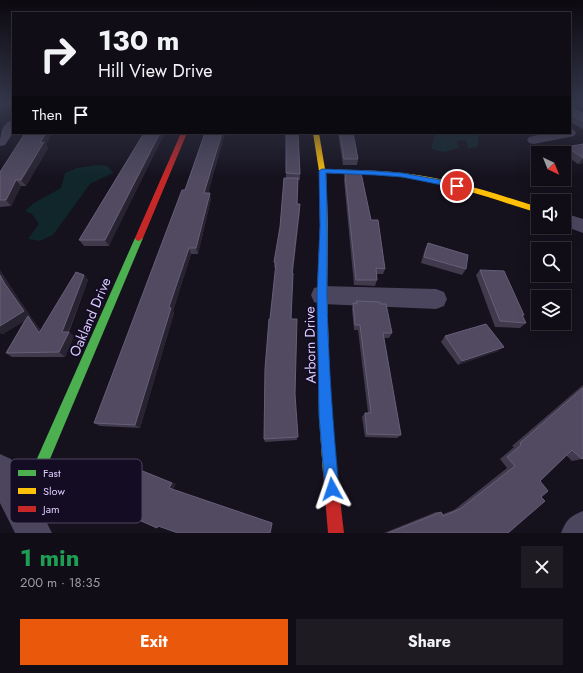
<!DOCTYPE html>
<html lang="en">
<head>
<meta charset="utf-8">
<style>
	body { margin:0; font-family:Jost,sans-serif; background:#1e1b23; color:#f1f3f6; height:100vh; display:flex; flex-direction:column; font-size:15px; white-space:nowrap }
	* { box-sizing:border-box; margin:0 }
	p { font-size:13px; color:#9c9ca1 }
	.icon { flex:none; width:22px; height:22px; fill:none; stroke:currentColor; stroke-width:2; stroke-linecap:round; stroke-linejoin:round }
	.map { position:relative; height:533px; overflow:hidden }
	.sheet { display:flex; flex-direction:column; background:#100d16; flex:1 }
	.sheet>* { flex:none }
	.hud { position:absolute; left:12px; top:12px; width:559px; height:122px; border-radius:0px; box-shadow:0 4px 16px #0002,0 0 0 1px #302d35; background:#100d16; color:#f1f3f6; overflow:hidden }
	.needle { width:26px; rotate:137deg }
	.fabs { position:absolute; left:531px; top:146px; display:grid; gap:8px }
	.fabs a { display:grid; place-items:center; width:40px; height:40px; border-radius:0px; background:#100d16; box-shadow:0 4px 16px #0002,0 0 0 1px #302d35; font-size:20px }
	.pin { position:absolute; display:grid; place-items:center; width:34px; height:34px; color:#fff; margin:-17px; border:2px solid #fff; border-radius:50%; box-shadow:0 1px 4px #0007 }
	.me { position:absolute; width:44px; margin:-22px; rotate:355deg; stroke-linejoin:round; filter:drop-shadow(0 0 3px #0008) }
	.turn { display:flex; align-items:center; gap:14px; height:84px; padding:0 20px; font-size:18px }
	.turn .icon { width:52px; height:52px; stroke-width:2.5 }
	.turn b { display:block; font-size:28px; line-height:34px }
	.then { display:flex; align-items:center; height:38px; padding:0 20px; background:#0003; gap:8px; font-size:15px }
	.round { display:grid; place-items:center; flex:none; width:42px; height:42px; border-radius:0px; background:#1e1b23 }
	.head { display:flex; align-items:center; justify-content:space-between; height:68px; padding:0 20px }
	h1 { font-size:24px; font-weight:700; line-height:30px; color:#1e9e55 }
	.primary-button { display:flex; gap:8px; margin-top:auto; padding:8px 20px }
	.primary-button a { flex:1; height:46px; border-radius:0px; background:#ea580c; color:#fff; font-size:16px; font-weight:700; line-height:46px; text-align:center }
	.primary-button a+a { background:#1e1b23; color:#f1f3f6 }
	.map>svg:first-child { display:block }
	.green { fill:#10262b }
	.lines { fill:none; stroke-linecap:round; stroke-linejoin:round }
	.street { fill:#4b465e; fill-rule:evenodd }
	.fast { fill:#4caf50; fill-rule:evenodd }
	.slow { fill:#ffc107; fill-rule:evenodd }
	.jam { fill:#c62828; fill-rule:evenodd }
	.wall { fill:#413a4c }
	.shaded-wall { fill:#282331 }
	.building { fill:#514a60; stroke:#675f79 }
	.route { fill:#1a73e8; stroke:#114b97 }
	.labels { text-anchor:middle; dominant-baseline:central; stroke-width:4; stroke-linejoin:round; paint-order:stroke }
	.street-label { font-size:14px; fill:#dcceff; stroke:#140c22 }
	.key { fill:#140c22; stroke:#504664; stroke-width:1 }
	.key-label { font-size:11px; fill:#dcceff }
</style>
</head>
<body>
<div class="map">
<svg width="583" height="533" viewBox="0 0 583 533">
	<rect width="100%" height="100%" fill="#15111d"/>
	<path class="green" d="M445,133H478V146L468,149L466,140L457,141L459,148L443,152L431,149L435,135Z
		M97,165L108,166L113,173L90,184L53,235L40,241L28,239L39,224L32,214L25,211L34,203L61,188L65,173L77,168Z"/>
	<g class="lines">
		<path class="street" d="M13,120V133L5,145L0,146C0,136 1,123 13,120Z
			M570,129L574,130L576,133L574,136L534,144L529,143L527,140L529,137L548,133H570Z
			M564,213L583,219V233L564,226Z
			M322,286L436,289L444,292L447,299L444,306L436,309L322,304L314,302L311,295L314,288Z
			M0,454L11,459L46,521L52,533H15L0,503Z
			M583,511V533H561C567,519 569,517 583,511Z"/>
		<path class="fast" d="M139,235L143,238L26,516L21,518L16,516L14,511L16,506L135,238Z"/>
		<path class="slow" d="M313,133H319L325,169C351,170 376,170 402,173C448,178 494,193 538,207V213C499,201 461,187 420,180C389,174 357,174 326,173L328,226L327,295L331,416L337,473L335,478L330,480L325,478L323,473L319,416L317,295L320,226L319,171Z"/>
		<path class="jam" d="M181,133H187L143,238L139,241L136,240L135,238Z
			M330,466L335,468L337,473L344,533H328L323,473L325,468Z"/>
	</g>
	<path class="wall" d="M570,103L573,108L583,113V129L570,122Z
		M574,103H583V108Z
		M144,133L109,246H84L79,240Z
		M205,133H225L208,193L211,199L198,254H191L173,311L174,313L140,428L100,426L94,423L185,190Z
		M286,133L300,174V180H298L297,204H300V210L293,273L291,319L297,440L265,442L264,439L270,319L276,268L274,267V262L280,227L286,178Z
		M338,133H353L358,159L357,165H343Z
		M583,144V163L578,164L564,154V153H562L567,147Z
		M46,145L48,148L26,186H21L11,206L0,207V172Z
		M346,172L371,220L385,269L383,274H377V280L375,286L354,285L344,180L345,174H346Z
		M428,243L466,269L462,275L421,263L425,249Z
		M0,270L12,289L31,317H30L33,320L41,331L84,275L88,280L69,332L74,336L65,357H12L6,353L24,321L3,334L0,333Z
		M480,270L524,315L523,316L526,323L520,328L495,327L476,275Z
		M356,301L380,304L392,333L389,338H384L401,435L397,438L365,437L362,417L365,413H368L358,330H354L352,309L353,303L356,304Z
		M445,336L498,351L458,365L441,342Z
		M583,385V458L582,459L572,461L566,455L540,481L541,497L508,533H384L436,512H441L443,514L454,510L507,468L500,459L514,447L512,446Z"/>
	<path class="shaded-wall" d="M46,133H52L46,145L48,148L26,186L21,180Z
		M160,133H165L109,246L105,240Z
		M222,133H225L206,199L204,193Z
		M583,158V163L578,164Z
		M16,180L21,186L11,206L6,200Z
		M210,193L211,199L198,254L196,248Z
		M300,204V210L292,279V273Z
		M189,248L191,254L173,311L174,313L140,428L135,425L169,307Z
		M0,270L12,289L31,317H30L33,320L45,338L39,333L29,318L3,334L0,333V326L5,284L0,275Z
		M84,275L88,280L67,335L69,332L74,336L65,357L59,352L62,332Z
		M504,347L498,351L458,365L462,361Z
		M118,461L176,484L173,490L273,523L271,533L169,488Z"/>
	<path class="building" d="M570,103H573V108L583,113V121L574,116H570Z
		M25,133H46L40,143L44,142L21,180H16L6,200H0V172Z
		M144,133H160L105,240H79Z
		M205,133H222L204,193H210L196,248H189L169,307L171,308L135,425L94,423L182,190H185Z
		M286,133H298L300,174L286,173Z
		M340,133H353L358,159H344Z
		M583,144V158L567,147Z
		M346,172L361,173L371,220H378L385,269L376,268L377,280H356L345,174H347Z
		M284,178H298L297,204H300L292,273H293L291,319H297L295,394L298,437L264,439L265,369L269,319H270L276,263L274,262L280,227Z
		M428,243L468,255L466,269L424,257Z
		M480,270L504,271L524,315H522L526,323L500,321Z
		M76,272L84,275L62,332H69L59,352L6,353L28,316L39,333Z
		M0,275L5,284L24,311L0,326Z
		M356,301L380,302V304H386L392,333H383L401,435L367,434L365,413H371L360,325H355L353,303L357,304Z
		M486,324L504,347L462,361L445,336Z
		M583,388V458L582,459L572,450L540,481L548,491L541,497L545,501L508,533H388L441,512L443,516L460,509L515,466L507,457L521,445L520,443Z
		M118,461L172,483L169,488L272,523L270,533H178L158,526L157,528L80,494L100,462L114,467Z"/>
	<linearGradient id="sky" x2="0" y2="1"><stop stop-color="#0c0910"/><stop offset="0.58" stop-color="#35384c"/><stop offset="1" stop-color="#35384c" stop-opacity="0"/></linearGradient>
	<rect width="583" height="178" fill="url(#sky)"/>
	<path class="route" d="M322,169L375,171L402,173L457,183L460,186L457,188L402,177L375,175L326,173C328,214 327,254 327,295C328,360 333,425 339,489L337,494L332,496L327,494L325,489L319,416L317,295L320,226L319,171Z"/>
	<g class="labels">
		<g class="street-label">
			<text transform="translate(90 317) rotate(-67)">Oakland Drive</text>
			<text transform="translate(310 345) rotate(-91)">Arborn Drive</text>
		</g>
	</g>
	<rect x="10" y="459" width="132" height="64" rx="6" class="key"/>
	<rect x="18" y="470" width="18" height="6" fill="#4caf50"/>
	<rect x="18" y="488" width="18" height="6" fill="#ffc107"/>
	<rect x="18" y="506" width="18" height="6" fill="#c62828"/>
	<g class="key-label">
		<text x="43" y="477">Fast</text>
		<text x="43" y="495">Slow</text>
		<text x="43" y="513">Jam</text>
	</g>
</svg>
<div class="fabs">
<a><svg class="needle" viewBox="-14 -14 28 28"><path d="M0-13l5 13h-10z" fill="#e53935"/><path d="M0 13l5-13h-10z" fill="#9c9ca1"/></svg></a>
<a><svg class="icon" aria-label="sound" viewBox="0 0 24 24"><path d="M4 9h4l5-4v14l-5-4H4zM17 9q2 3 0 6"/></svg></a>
<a><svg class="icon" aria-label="search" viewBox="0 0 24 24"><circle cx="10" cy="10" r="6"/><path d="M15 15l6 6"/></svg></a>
<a><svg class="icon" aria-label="layers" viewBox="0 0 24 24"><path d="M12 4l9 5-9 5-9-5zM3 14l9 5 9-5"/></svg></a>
</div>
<div class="pin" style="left:457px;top:186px;background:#d93025"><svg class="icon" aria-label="arrive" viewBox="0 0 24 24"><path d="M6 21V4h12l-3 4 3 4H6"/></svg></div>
<svg class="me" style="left:332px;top:489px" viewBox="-20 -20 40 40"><path d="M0-17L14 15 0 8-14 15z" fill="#1a73e8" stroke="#fff" stroke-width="4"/></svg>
<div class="hud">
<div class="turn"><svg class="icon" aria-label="right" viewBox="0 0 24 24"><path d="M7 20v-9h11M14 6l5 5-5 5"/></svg><div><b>130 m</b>Hill View Drive</div></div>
<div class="then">Then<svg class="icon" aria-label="arrive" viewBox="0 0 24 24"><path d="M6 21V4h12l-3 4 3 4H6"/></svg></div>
</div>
</div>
<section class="sheet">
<div class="head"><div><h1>1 min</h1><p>200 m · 18:35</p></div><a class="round"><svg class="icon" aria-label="close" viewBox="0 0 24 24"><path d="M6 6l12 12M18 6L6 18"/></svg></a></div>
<div class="primary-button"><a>Exit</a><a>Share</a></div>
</section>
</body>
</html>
